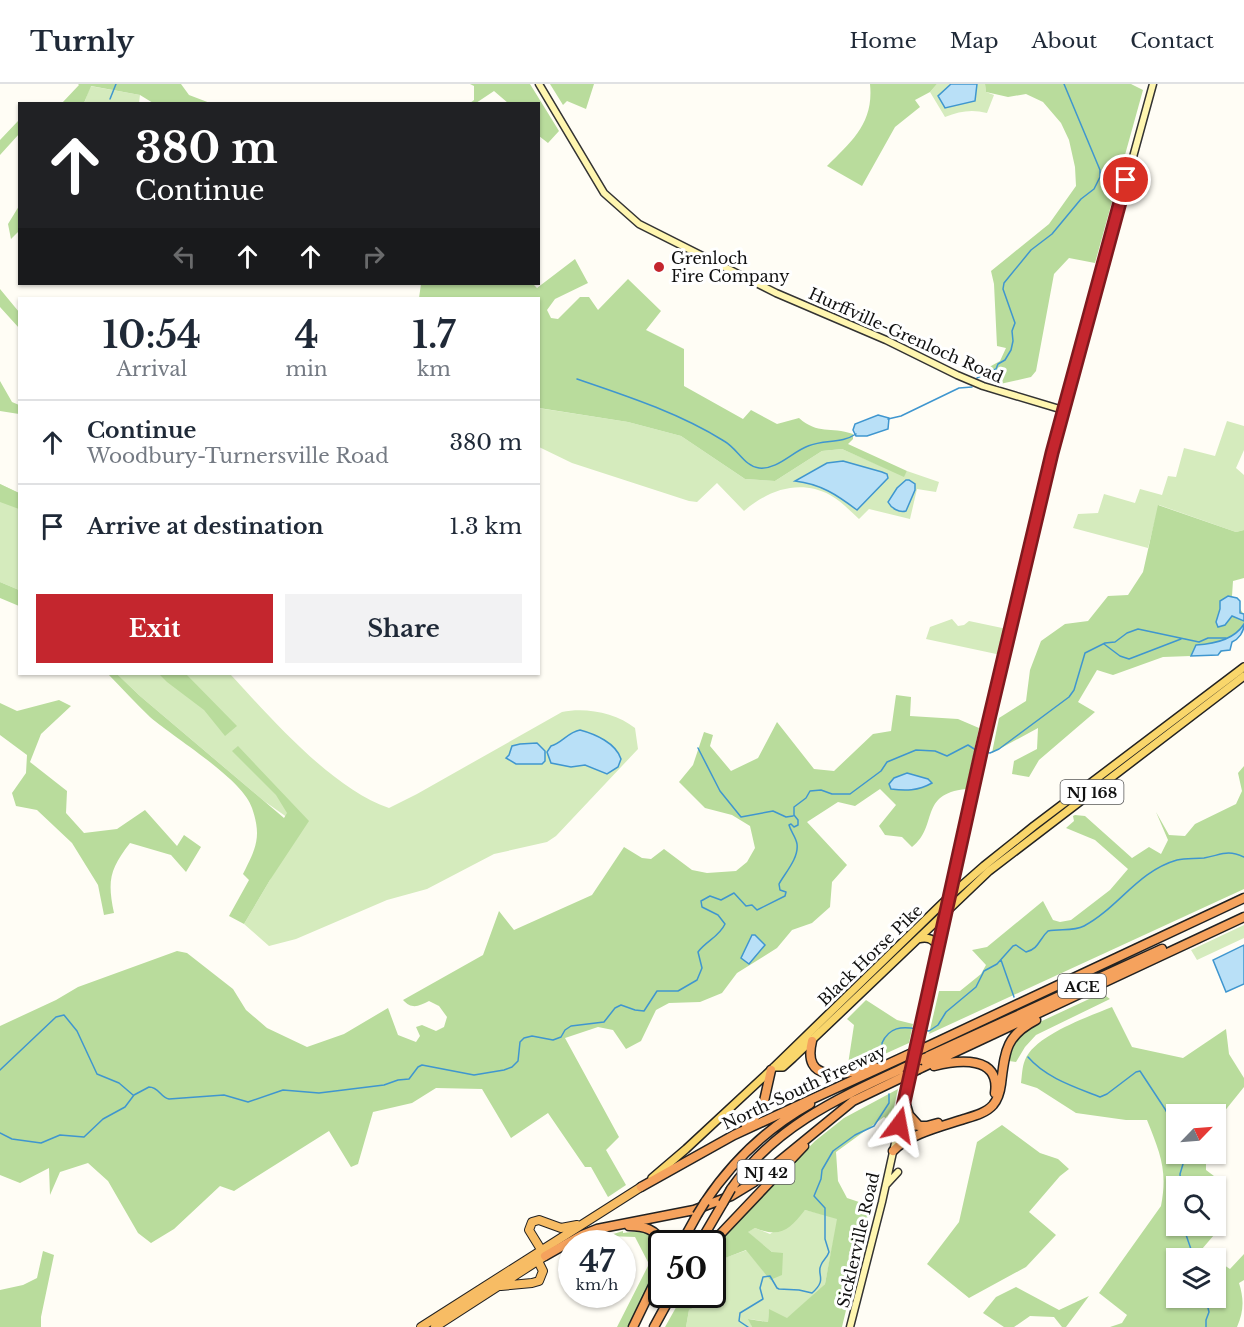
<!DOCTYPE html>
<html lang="en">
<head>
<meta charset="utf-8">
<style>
	body { margin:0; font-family:"Libre Baskerville",serif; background:#f2f2f3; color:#1f2937; height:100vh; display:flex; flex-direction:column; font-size:22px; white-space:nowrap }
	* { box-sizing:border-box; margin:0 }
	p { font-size:20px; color:#747a83 }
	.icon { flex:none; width:33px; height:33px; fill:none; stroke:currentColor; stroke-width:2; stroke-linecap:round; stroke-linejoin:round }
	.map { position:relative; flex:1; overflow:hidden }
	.side { position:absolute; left:18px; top:213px; width:522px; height:378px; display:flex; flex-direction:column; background:#fff; border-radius:0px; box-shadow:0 2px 4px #0004 }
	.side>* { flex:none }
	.hud { position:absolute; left:18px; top:18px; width:522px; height:183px; border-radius:0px; box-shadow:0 2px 4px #0004; background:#202124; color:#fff; overflow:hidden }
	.needle { width:39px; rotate:65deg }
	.fabs { position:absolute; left:1166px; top:1020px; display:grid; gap:12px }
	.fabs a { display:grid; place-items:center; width:60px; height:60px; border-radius:0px; background:#fff; box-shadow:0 2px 4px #0004; font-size:30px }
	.speed { position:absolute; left:558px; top:1146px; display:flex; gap:12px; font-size:30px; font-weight:700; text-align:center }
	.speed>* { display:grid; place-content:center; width:78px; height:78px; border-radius:50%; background:#fff; box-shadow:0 2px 4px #0004; line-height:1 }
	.speed small { font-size:15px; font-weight:400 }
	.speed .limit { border:3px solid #111; border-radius:9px; background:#fff; color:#111 }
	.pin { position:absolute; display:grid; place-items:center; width:51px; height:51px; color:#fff; margin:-26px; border:3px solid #fff; border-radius:50%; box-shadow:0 2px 6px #0007 }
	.me { position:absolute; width:66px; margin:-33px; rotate:13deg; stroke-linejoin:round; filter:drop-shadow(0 0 4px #0008) }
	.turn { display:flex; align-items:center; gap:21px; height:126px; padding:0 18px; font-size:27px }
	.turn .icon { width:78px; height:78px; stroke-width:2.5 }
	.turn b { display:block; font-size:42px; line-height:51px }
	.lanes { display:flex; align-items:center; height:57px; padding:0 18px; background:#0003; justify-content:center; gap:30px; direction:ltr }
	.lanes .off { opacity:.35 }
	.eta { display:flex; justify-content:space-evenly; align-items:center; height:102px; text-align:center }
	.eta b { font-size:36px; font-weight:800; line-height:42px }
	.cta { display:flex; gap:12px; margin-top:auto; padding:12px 18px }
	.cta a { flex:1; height:69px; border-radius:0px; background:#c4262e; color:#fff; font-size:24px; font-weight:800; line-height:69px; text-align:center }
	.cta a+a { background:#f2f2f3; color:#1f2937 }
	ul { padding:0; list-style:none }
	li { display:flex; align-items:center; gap:18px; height:84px; padding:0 18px; border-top:2px solid #e0e1e3 }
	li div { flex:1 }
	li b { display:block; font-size:22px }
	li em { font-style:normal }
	header { display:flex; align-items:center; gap:36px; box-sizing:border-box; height:84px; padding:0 30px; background:#fff; border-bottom:2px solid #e0e1e3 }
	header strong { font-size:28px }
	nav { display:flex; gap:33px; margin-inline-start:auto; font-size:21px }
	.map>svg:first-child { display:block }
	.green { fill:#d5ebbd }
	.forest { fill:#b9dc9c }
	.water { fill:#b9e0f7; stroke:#3f96cf; stroke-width:1.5 }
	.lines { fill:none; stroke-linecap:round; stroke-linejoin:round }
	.stream { stroke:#3f96cf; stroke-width:1.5 }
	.secondary-casing { stroke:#333; stroke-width:9 }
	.primary-casing { stroke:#222; stroke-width:10 }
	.trunk-casing { stroke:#222; stroke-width:10 }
	.motorway-casing { stroke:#222; stroke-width:11 }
	.secondary { stroke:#fff6b0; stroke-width:6 }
	.primary { stroke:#f9d66b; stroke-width:7 }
	.trunk { stroke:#f7bc64; stroke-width:8 }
	.motorway { stroke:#f5a25d; stroke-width:8 }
	.motorway-bridge-casing { stroke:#222; stroke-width:11; stroke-linecap:butt }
	.motorway-bridge { stroke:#f5a25d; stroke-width:8 }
	.route-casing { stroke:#7f191e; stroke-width:15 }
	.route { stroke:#c4262e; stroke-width:10 }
	.poi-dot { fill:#c4262e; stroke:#fff; stroke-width:2 }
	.labels { text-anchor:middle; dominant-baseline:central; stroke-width:6; stroke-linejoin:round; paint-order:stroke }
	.shield { fill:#fff; stroke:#585858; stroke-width:1.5 }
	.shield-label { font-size:15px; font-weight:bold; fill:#111 }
	.poi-label { font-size:16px; fill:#111; stroke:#fff; text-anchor:start }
	.street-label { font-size:16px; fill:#111; stroke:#fff }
</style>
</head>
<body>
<header>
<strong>Turnly</strong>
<nav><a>Home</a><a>Map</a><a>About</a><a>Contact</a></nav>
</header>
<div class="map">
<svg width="1244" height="1243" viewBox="0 0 1244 1243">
	<rect width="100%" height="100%" fill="#fffdf5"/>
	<path class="green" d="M937,0H985L986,8L994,11L987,29C972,25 960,27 945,33L930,8Z
		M90,2L140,11L139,19L84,20Z
		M538,324L628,338L681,352L745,395L775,397L822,367L842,365L904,392L907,387L939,398L936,408L917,405L910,435L869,425L859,435C850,427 841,417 830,411C800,395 768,406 744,427L717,399L697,418L689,417L572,379L539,363Z
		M1227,337L1244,342V366L1236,384L1244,391V446L1236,448L1159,421L1148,464L1073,444L1078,430L1098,429L1104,410L1135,419L1140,405L1162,411L1168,392L1176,393L1184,364L1215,372Z
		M0,400L19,409V506L0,498Z
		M952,535L958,542L964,541L969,537L1007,545L1001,571L926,555L930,543Z
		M117,590H230C271,634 331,704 389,724L417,710L562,628C586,623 616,629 635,644L638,665L556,752L547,758L494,770L427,805L387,816L296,855L269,862L244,840L270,796L291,736L264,717L140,612Z
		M1244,841V854L1197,876L1191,866Z
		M805,1126L838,1134L825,1200L787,1235L769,1226L768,1238L749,1235L752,1243H686L689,1226L706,1218L704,1211L712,1210L713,1188L719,1186V1176L747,1166L770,1196L772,1168L747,1148L755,1144L770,1150Z"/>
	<path class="forest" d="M78,0H181L189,11L210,19H153L140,11L91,2L84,19H62L79,1Z
		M470,0H530L559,47L548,59L539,52L538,20L508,19L494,7L476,19H470L474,16V2Z
		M550,0H594L586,25L567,17L563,21Z
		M870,0H937L930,8L915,16L920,23L895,43L862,102L827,82C852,57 874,39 870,0Z
		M985,0H1131L1143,6L1095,179L1069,174L1054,190L1036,287L1031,293L1000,300L975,291L1000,277L1006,264L997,262L994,200L991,187L1049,140L1076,102L1075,83L1069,56L1061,39L1043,18L1026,10L1008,13L986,8Z
		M18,37L19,50L0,71V56Z
		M19,122V147L11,155L8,140Z
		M575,175L588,199L555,215L547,226L551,234L558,235L580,213H589L598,226L628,195L661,227L646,246L684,265V302L743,335L751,326L777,340L799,334C818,351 830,342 853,350V355L848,360L907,387L904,393L842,365L822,367L775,397L745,395L681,352L628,338L539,324L538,214H419L421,200H533L537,204Z
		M0,205L19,228V244L0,223Z
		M0,297L12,318L19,321V330L0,327Z
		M0,400L19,409V425L0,418Z
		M1158,421L1236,448L1244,446V494L1233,497L1232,512L1244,531V545L1238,554L1218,571L1163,573L1113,591L1097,586L1078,618L1095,628L1039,676L1029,693L1012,690L1014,677L1037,665L1038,644L992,669L999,634L1026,617L1030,586L1041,557L1065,540L1088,537L1108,512L1128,511L1143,488Z
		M0,498L19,506V522L0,514Z
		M108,590H117L140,612L284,734L287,729L276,711L232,667L238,662L309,737L270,796L244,840L229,832L249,796L243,790C256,764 262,753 252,724C243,695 174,654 150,633C135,619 122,604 108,590Z
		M159,590H186L237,642L225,652L204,626L167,598Z
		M896,611L911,613L910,632L958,635L979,644L966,705C918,710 939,742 912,763L902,753L885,751L879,742L896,721L880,705L855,722L838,718L807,738L847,781L832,798L830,823L812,839L792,846L777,864L737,889L722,909L700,918L669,919L656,926L641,957L626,965L613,946L598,943L565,954L619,1053L606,1066L626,1101L608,1113L591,1083H585L548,1029L511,1054L482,1005L436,1004L412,1019L373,1028L358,1080L351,1083L329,1047L234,1107L220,1102L174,1145L151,1159L138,1149L108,1097L88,1079L60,1088L50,1111L49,1084L20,1099L0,1091V942L56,916L78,903L177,867L187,869L233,905L246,926L267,944L307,963L344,950L388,924L398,951L416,958L420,952L416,943L422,941L436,947L444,943L447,933L439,922L429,917C419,922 412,926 403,916L483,871L499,827L514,846L592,811L624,763L642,774L651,775L664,765L692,786L707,789L736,787L747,778L755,764L750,742L732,731L705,724L679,698L693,681L704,648L713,651L710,662L731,687L758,674L777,638L814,685L834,687L873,650L891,647Z
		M59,616L71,622L41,650L30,678L67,707L66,729L84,749L117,745L145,726L177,762L184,751L201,763L186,788L171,771L130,759C110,785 107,796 114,829L104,831L98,801L72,759L37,726L16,722L12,709L26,689L27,671L0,651V619L17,627Z
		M1244,682V805L929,950L939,907H960L981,890L986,881L972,866L987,863L1043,817L1053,836L1060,838L1071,836L1110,806L1128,785L1095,756L1066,744L1074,737L1073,732L1075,731L1085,732L1132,774L1149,763L1161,770L1168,756L1156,728L1169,751L1185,752L1195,740L1236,720L1242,707L1238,689Z
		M1102,909L1110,915L1036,951L1025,963L1016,978L1009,977C1013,962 1017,953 1029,943Z
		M866,916L897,936L913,940L909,959L847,987L854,941L847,935Z
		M1112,923L1132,963L1183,974L1226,945L1229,970L1244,994V1003L1215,1039V1030H1176V1070H1206V1086L1218,1095L1215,1102H1176V1142H1215V1129L1226,1137L1202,1165L1214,1174H1176V1214H1215V1175L1230,1185L1244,1170V1196L1239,1199C1244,1215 1244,1227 1237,1243H1110L1122,1239L1127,1231L1099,1209L1161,1122C1168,1086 1160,1069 1147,1036H1126L1076,1029L1037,1004L1021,999C1022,992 1022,983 1025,976C1035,951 1088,933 1112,923Z
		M898,1005L891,1037L884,1033L836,1068L838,1097L847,1114L871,1122L842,1243H752L748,1235L768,1238L769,1225L787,1234L825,1200L837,1135L805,1126C789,1146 781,1154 755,1144L748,1148L772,1168L783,1169L782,1191L770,1196L746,1166L720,1176L719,1186L713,1188V1162L815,1057L844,1034Z
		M1002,1041L1040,1069L1058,1075L1069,1085L1060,1092L1029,1128L1056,1151L1026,1183L969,1214L927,1180L959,1138L977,1058Z
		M645,1146L659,1157L661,1181L628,1243H617L649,1180L635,1153L607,1152L623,1147V1149Z
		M43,1167L54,1171L41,1233V1243H0V1206L23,1201L37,1194Z
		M1016,1203L1059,1226L1089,1212L1066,1243H1062L1054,1233L1030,1232L1014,1243H1004L983,1229L996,1213Z
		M683,1211H704L706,1218L689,1226L686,1243H665Z"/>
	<path class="water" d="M951,0H977L975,17L945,24L938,12Z
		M878,331L889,334L888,345L867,352H856L853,346L855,340Z
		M843,377L882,388L887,390L888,394L857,426C837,411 821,400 795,397L827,379Z
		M906,396H909L915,400V406L906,427C899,429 891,424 888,418L897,404Z
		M1228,512L1237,514L1240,517V529L1244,530V537L1232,532L1225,541L1218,543L1216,538L1220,525V517Z
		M1244,540C1244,548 1239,555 1232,558L1230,566L1221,567L1218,571L1191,572L1196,561C1214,560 1234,556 1244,540Z
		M580,646C595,650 616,659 621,675L618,683L607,690L585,681L571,683L551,679L547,668L551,662C562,659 568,648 580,646Z
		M537,659L545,667V677L542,680H516L506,674L509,671L512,662L520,660Z
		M907,689L928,695L932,699C918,707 905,707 891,705L889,700L894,694Z
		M752,851H755L765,861L749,880L741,874Z
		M1244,861V900L1226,908L1213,876Z"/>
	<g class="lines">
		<path class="stream" d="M110,15L116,0
			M977,294L996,285L998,280L1005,276L1011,266L1013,257L1012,247L1015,239L1003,205L1004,199L1031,166L1052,150L1081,115L1094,105L1100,93V86L1064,0
			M577,295C627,312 679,329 724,357C738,365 744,382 759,384C777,386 792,368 808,362C825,355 841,360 856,350
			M888,335L901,332L959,304L972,303
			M1104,560L1120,572L1129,575L1181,555
			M698,664L720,707L741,733L773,727L786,733L793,732
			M983,668L990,669L999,665L1069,613L1074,606L1085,569L1105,559L1115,558L1127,549L1138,545L1199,558L1208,554H1226
			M1001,876L1014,913
			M922,946L929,947L938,941L946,928L976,903L984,887L997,880L1013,862L1016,861L1026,868C1039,865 1039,855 1048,847C1059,844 1073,848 1084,842C1118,824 1138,787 1177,776C1186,774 1195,775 1204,774C1221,771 1227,765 1244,773
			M883,970L882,959C889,943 902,942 917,945
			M1028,973C1046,994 1075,1003 1100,1013L1107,1010L1136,988L1140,987L1165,1025L1176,1046
			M0,986L56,933L64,931L77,947L97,990L119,999L133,1011
			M0,1049L12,1055L41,1059L60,1051L84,1053L103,1035L125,1023L134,1011L149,1003C159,1003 160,1013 169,1015L224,1011L248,1018L283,1006L319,1009L384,1001L398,996L409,995L418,983L422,981L474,991L504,986L512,983L518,977L520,958L524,954L532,952L553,956L561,953L565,946L571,942L604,938L615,924L621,921L635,926L644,927L657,907H678L697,896L702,884L698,868C706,857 719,853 725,840L718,831L702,823L701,817L710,812L721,816L734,809L746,822L752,821L757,826L785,812L786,808L780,806L779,800C785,789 799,774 797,760C796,753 791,748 789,741L791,740L794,743L798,741V736L794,731V723L806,714L810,707L821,706L832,710H850L881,687L887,678L916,666L935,667L947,672L968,661L979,668
			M1181,1102L1180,1090L1186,1070
			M1183,1142L1194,1174
			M748,1243L739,1237L740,1229L763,1215L760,1204L763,1193L770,1192L777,1204L779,1205L799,1206L812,1209C828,1195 816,1191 821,1181C823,1176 827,1174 829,1168L825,1155V1124L814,1112L821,1095L822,1086L833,1067L855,1051L874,1042L889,1019V1010
			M1206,1243V1236L1209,1228L1207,1220V1214"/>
		<g class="secondary-casing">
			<path id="secondary" d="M539,0L604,109L639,140L776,209L886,256L957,291L983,302L1063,326
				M886,1101L898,1088
				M850,1243L882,1118L981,669L1052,369L1153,0"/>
		</g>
		<g class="primary-casing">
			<path id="primary" d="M918,855C928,852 935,855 938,865
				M774,983H783L793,974L989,787L1244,592
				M652,1094L686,1065L771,986L951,811L984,782L1034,742L1244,583"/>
		</g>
		<g class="trunk-casing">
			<path id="trunk" d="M501,1202L532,1199L539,1197L543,1187L536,1173
				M421,1243L641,1103
				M435,1243L545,1172L529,1146L532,1138L539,1136L561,1144L577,1141"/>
		</g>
		<g class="motorway-casing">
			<path id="motorway" d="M812,957C801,1003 848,989 875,983
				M924,964L1244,814
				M920,976L1162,865
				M934,982C958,976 1001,971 995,1009
				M919,985L1244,833
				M905,1017L909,1031L919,1042
				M746,1041L762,1026L771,986
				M899,1041L927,1042L938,1039
				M898,1048L913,1053
				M893,1067C909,1050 943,1042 964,1035C974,1032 986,1029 993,1021C998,1015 1000,1008 1001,1000C1005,968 1005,952 1036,936
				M641,1103L734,1051L912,969
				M731,1105C776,1041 839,1014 908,982
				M705,1118C732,1078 767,1044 810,1020
				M629,1142C644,1142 656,1145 663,1160
				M681,1160L697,1131
				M699,1160L723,1119
				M711,1160L804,1062
				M545,1172L582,1151L597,1145L694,1126L731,1112L754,1098L853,1017L905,992
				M652,1215L662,1197
				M633,1243L662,1183
				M654,1243L672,1210"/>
		</g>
		<use href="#secondary" class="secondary"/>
		<use href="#primary" class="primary"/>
		<use href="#trunk" class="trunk"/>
		<use href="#motorway" class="motorway"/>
		<g class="motorway-bridge-casing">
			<path id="motorway-bridge" d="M912,969L924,964
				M908,982L920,976
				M905,992L919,985
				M723,1119L731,1105
				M697,1131L705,1118"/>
		</g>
		<use href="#motorway-bridge" class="motorway-bridge"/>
	</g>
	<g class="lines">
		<g class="route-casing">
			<path id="route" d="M899,1041L981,669L1052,369L1126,96"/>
		</g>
		<use href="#route" class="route"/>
	</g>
	<circle class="poi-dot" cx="659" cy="183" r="6"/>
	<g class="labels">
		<g class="shield">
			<rect x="1060.5" y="696" width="63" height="24" rx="4.5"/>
			<rect x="1058" y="890" width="48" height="24" rx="4.5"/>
			<rect x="737.5" y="1076" width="57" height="24" rx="4.5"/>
		</g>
		<g class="shield-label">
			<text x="1092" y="708">NJ 168</text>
			<text x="1082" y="902">ACE</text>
			<text x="766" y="1088">NJ 42</text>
		</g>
		<g class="poi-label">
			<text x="671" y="174">Grenloch<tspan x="671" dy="18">Fire Company</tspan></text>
		</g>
		<g class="street-label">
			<text transform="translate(906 251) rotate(24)">Hurffville-Grenloch Road</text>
			<text transform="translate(870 871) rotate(-44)">Black Horse Pike</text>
			<text transform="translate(804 1003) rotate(-25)">North-South Freeway</text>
			<text transform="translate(858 1156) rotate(-77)">Sicklerville Road</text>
		</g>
	</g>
</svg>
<div class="fabs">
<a><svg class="needle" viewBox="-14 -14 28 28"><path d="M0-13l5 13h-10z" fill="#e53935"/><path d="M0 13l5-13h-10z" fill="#747a83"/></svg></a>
<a><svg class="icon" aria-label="search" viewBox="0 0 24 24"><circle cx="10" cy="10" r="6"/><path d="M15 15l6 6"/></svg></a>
<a><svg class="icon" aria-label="layers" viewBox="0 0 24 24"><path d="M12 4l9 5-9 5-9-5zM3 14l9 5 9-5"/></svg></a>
</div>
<div class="speed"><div>47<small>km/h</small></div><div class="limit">50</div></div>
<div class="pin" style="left:1126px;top:96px;background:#d93025"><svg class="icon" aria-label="arrive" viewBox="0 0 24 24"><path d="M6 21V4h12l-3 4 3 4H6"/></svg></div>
<svg class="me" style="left:899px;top:1041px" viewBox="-20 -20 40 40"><path d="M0-17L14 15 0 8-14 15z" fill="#c4262e" stroke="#fff" stroke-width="4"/></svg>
<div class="hud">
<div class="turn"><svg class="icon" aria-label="ahead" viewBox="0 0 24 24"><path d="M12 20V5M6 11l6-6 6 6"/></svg><div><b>380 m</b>Continue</div></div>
<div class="lanes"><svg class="icon off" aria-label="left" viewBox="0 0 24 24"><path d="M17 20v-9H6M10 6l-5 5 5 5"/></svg><svg class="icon" aria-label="ahead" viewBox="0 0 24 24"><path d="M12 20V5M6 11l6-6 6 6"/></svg><svg class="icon" aria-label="ahead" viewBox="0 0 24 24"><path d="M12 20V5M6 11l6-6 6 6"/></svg><svg class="icon off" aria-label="right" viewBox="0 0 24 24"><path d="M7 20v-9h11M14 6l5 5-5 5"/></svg></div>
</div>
<section class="side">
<div class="eta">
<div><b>10:54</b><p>Arrival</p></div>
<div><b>4</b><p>min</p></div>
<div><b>1.7</b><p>km</p></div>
</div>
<ul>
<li><svg class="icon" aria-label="ahead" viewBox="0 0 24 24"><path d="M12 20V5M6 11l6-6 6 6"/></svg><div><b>Continue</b><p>Woodbury-Turnersville Road</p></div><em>380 m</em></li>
<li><svg class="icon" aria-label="arrive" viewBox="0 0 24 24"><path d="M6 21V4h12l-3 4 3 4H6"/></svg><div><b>Arrive at destination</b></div><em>1.3 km</em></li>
</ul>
<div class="cta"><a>Exit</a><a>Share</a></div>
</section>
</div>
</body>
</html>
